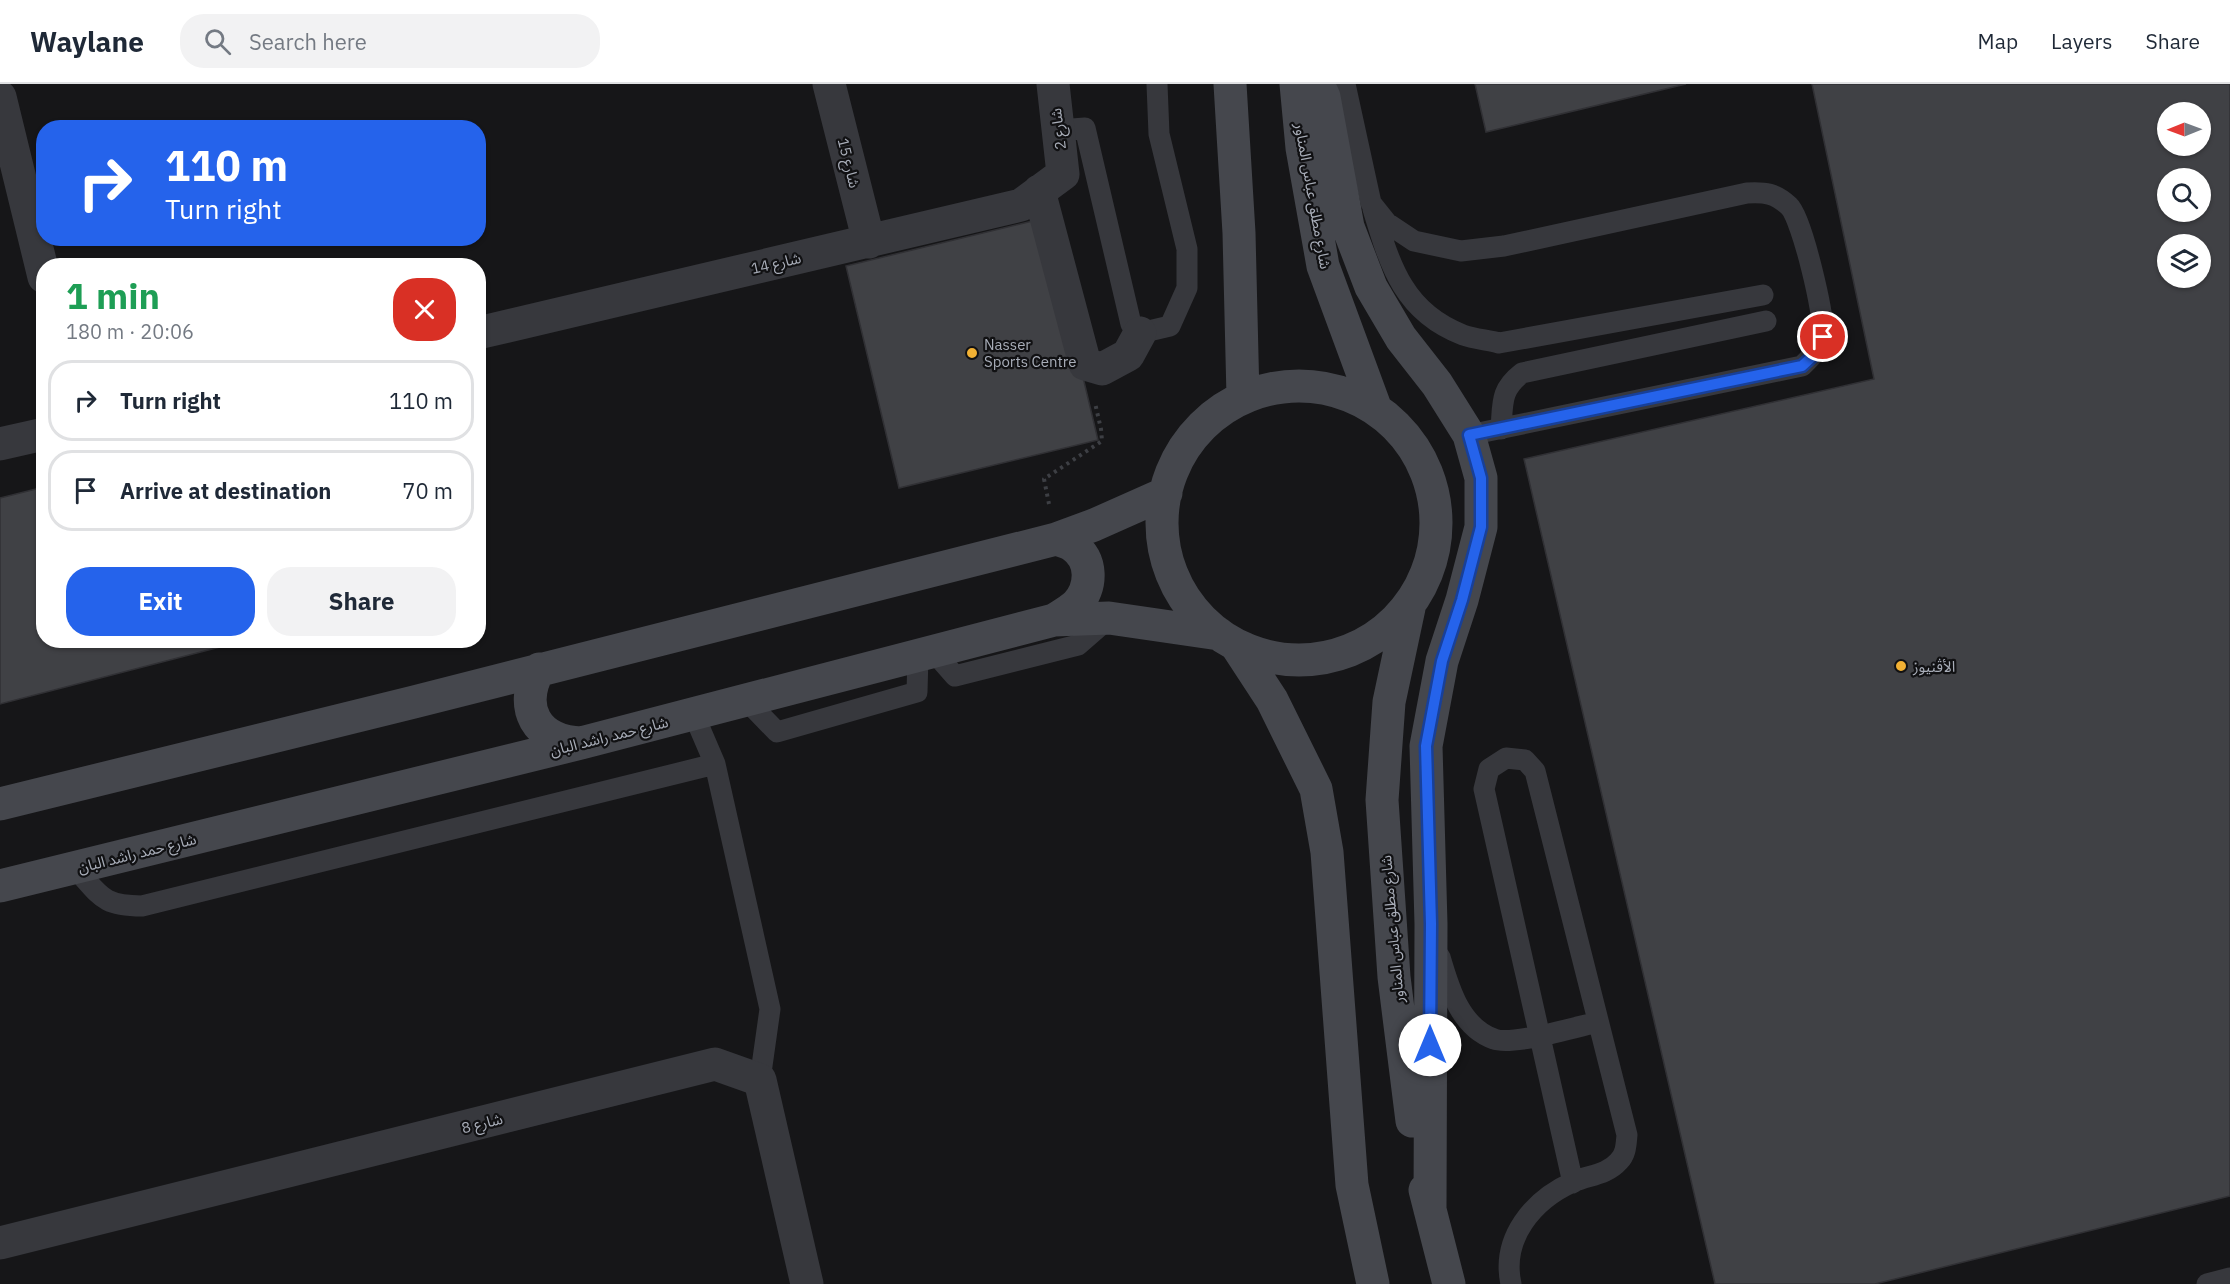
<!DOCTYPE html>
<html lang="en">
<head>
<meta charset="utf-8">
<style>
	body { margin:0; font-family:"IBM Plex Sans","Noto Sans Arabic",sans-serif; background:#f2f2f3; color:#1f2937; height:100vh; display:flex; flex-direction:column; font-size:22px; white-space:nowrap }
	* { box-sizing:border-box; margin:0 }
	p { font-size:20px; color:#747a83 }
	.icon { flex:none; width:33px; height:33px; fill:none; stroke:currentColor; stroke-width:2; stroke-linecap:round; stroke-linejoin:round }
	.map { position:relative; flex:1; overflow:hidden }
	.panel { position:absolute; left:36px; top:174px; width:450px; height:390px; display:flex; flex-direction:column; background:#fff; border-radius:24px; box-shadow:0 2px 4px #0004 }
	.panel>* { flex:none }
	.banner { position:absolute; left:36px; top:36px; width:450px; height:126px; border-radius:24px; box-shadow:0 2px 4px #0004; background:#2563eb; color:#fff; overflow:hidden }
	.needle { width:39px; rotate:269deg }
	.fabs { position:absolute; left:2157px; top:18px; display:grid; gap:12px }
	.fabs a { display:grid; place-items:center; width:54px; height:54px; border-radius:50%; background:#fff; box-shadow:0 2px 4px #0004; font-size:30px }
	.pin { position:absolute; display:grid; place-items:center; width:51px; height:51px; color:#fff; margin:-26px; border:3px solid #fff; border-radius:50%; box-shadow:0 2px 6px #0007 }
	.me { position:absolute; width:66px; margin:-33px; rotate:0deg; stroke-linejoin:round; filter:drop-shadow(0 0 4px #0008) }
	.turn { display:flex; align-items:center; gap:21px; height:126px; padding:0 30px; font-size:27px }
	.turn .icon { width:78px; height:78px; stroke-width:2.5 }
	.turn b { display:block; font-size:42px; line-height:51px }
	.round { display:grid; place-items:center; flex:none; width:63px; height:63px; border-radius:24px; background:#f2f2f3 }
	.headline { display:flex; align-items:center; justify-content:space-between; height:102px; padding:0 30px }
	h1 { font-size:36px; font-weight:700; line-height:45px; color:#1e9e55 }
	.action { display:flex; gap:12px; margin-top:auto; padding:12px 30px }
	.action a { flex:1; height:69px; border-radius:24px; background:#2563eb; color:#fff; font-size:24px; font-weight:700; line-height:69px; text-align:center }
	.action a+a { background:#f2f2f3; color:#1f2937 }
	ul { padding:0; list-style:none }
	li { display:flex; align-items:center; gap:18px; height:81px; margin:0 12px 9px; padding:0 18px; border:3px solid #e0e1e3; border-radius:24px }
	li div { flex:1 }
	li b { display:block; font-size:22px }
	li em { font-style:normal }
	header { display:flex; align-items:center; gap:36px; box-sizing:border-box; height:84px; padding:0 30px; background:#fff; border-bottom:2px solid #e0e1e3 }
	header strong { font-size:28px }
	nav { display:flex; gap:33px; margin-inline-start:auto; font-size:21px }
	.search { width:420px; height:54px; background:#f2f2f3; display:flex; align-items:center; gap:15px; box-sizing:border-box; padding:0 21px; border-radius:24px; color:#747a83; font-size:22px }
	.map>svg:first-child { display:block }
	.building { fill:#404145; stroke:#303034; stroke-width:1.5; fill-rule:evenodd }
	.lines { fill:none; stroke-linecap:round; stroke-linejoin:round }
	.path { stroke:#3d3f44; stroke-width:4; stroke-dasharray:3 4.5; stroke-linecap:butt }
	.lane { stroke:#37383d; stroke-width:21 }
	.street { stroke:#37383d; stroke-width:33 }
	.secondary { stroke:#45474d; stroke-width:33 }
	.route-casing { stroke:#184099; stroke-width:15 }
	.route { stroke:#2563eb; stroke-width:10 }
	.poi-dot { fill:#f2b134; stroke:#111113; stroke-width:2 }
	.labels { text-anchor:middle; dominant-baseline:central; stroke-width:4.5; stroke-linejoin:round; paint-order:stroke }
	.street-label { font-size:15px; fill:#a8adb8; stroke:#111113 }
	.poi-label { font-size:15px; fill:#a8adb8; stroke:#111113; text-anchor:start }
</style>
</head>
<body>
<header>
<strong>Waylane</strong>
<div class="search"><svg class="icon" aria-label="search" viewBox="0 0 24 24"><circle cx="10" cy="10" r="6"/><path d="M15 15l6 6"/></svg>Search here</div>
<nav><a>Map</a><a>Layers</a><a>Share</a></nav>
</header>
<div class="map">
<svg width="2230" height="1200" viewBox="0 0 2230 1200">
	<rect width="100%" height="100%" fill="#161618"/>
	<path class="building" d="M1475,0H1686L1486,48Z
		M1812,0H2230V1112L1875,1200H1715L1524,375L1874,295ZM2168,28H2200V62H2168ZM2168,94H2200V128H2168ZM2168,160H2200V194H2168Z
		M1045,134L1098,356L899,404L846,182Z
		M44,403V556H247L0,620V414Z"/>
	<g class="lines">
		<path class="path" d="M1049,420L1044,395L1102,357L1101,345L1095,319"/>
		<path class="lane" d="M1345,0L1371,119L1387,139L1414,157L1461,167L1504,162L1747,109C1765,108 1775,109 1789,122C1802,134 1825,233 1823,252C1821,264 1811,273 1802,282L1469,351
			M1059,46L1085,44L1131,240L1140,249L1170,242L1187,204V165L1159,50L1157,0
			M1373,125C1390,181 1403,228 1463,251C1474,255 1488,256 1499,259L1763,211
			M1501,345C1503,319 1500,306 1522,289L1766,237
			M934,568L955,592L1078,561L1109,534
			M747,617L777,648L917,608L918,572
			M694,631L715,680L770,925L760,996
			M75,784C101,812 102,822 142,822L715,680
			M1440,873C1449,904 1460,943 1494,955C1512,962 1576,943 1598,938
			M1511,1200C1501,1154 1533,1116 1573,1098C1589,1091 1607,1091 1619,1077C1626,1070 1626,1061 1627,1051L1535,687L1525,676L1506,674L1489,685L1484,705L1573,1099
			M2207,1200L2230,1194"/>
		<path class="street" d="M829,0L869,158
			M0,13L44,193
			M1039,107L1085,280L1102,285L1128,271L1140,249
			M478,249L1021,121L1063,90L1053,0
			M0,360L44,350
			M0,1159L715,980L760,996L807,1200"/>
		<path class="secondary" d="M1230,0L1239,149L1243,313
			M1296,0L1302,64L1323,182L1375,323
			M1318,0L1324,13L1348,143L1371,203L1401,254L1437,300L1469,351L1481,394V443L1462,516L1442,577L1426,662L1431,840L1430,1126
			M1162 439a137 137 0 1 1 274 0a137 137 0 1 1-274 0Z
			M1409,524L1389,618L1382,716L1394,893L1412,1037
			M1054,536C1062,531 1071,526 1077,520C1092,503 1093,476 1073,462C1069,459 1062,457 1056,455
			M1238,564L1272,616L1316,705L1327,768L1352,1101L1373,1200
			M539,585C518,624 536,657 581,659
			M0,720L414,618L1056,455L1094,441L1166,409
			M0,802L581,659L1054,536L1109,534L1219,550
			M1425,1106L1449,1200"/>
	</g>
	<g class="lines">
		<g class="route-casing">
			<path id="route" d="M1430,961L1431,840L1426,662L1442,577L1462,516L1481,443V394L1469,351L1802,282L1815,270L1823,253"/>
		</g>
		<use href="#route" class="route"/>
	</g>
	<g class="poi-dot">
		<circle cx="972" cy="269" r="6"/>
		<circle cx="1901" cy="582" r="6"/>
	</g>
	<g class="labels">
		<g class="street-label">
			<text transform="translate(1058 45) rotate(-97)">شارع 2</text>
			<text transform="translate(849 79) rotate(76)">شارع 15</text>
			<text transform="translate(1313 112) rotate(80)">شارع مطلق عباس المناور</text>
			<text transform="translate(776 179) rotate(-13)">شارع 14</text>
			<text transform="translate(609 652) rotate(-14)">شارع حمد راشد البان</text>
			<text transform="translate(137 769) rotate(-14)">شارع حمد راشد البان</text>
			<text transform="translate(1392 845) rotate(-95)">شارع مطلق عباس المناور</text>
			<text transform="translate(482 1039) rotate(-14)">شارع 8</text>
		</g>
		<g class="poi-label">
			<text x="984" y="260">Nasser<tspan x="984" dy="17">Sports Centre</tspan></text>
			<text x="1913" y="582">الأڤنيوز</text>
		</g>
	</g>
</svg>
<div class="fabs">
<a><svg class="needle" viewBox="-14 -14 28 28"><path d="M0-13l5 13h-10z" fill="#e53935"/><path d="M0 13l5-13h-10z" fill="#747a83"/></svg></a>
<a><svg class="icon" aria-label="search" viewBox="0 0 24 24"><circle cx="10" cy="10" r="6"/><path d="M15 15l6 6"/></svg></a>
<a><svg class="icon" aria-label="layers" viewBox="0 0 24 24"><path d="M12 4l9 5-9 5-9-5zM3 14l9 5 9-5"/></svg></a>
</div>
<div class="pin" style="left:1823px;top:253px;background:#d93025"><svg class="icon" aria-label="arrive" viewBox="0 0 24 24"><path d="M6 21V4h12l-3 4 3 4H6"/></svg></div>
<svg class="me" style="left:1430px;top:961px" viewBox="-20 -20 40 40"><circle r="19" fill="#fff"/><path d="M0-13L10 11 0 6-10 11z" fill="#2563eb"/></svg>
<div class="banner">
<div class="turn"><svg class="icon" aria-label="right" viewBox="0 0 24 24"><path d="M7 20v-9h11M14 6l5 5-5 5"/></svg><div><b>110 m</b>Turn right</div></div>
</div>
<section class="panel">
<div class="headline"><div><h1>1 min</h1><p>180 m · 20:06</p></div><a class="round" style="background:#d93025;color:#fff"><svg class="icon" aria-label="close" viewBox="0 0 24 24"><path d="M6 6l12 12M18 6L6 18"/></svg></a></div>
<ul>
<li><svg class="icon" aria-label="right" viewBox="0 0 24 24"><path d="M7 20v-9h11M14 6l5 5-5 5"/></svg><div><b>Turn right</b></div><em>110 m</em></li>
<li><svg class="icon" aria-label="arrive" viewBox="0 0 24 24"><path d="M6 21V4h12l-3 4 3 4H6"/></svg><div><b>Arrive at destination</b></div><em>70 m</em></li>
</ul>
<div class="action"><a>Exit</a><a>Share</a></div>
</section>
</div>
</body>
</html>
